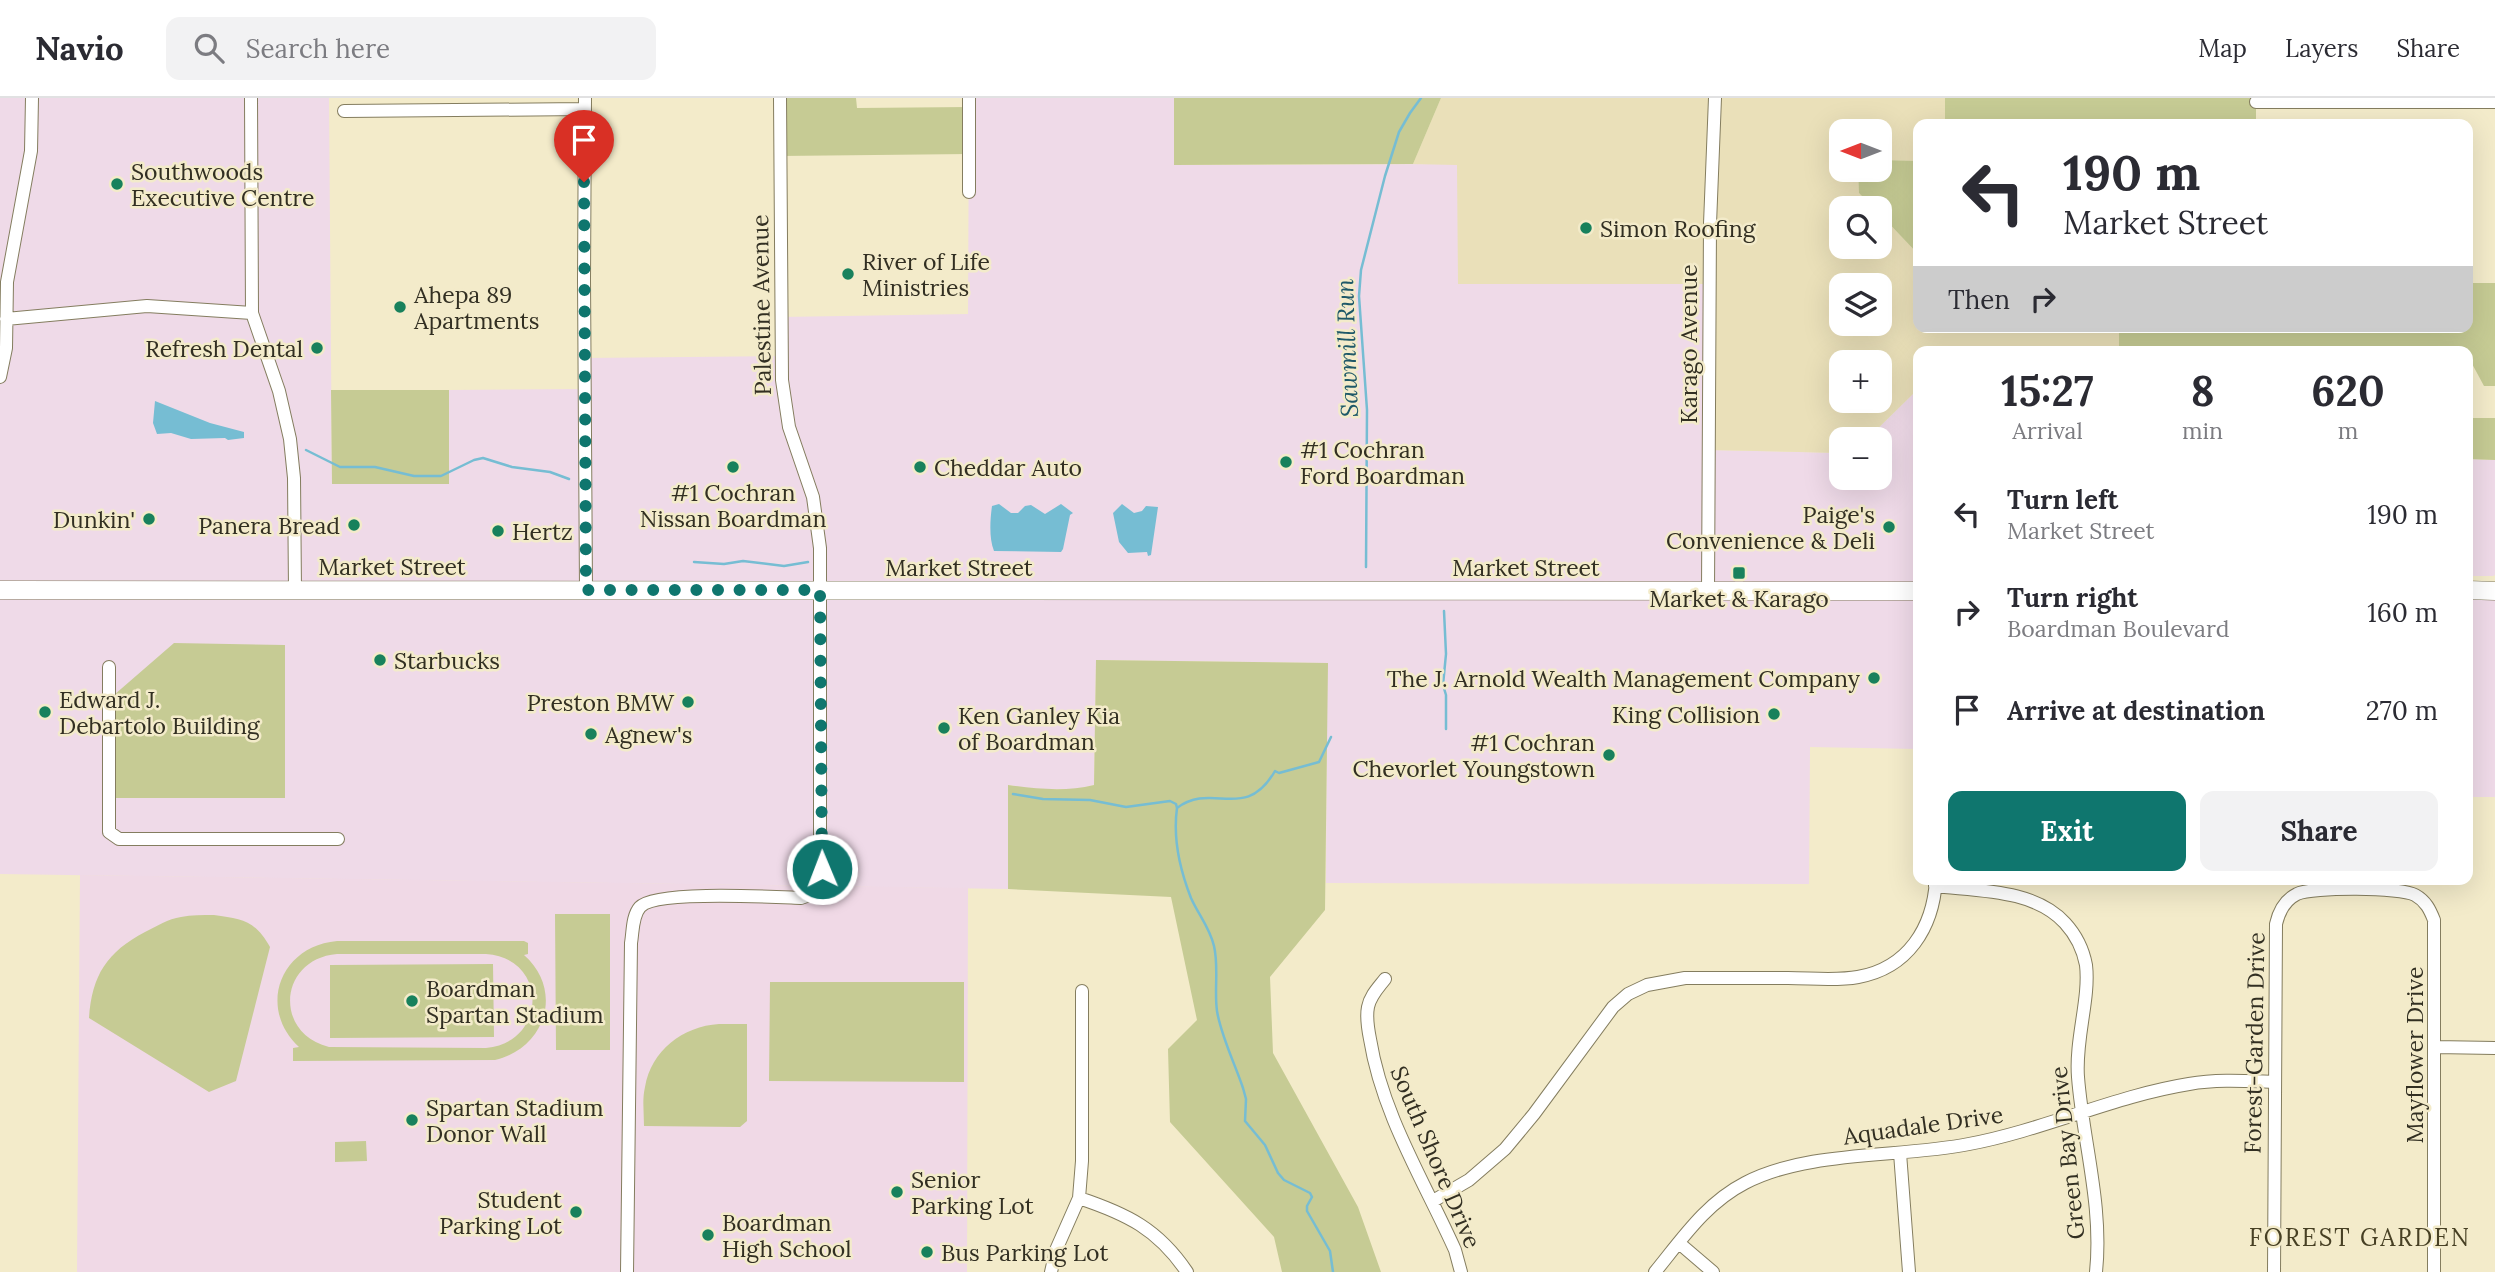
<!DOCTYPE html>
<html lang="en">
<head>
<meta charset="utf-8">
<style>
	body { margin:0; font-family:Lora,serif; background:#f2f2f3; color:#2b2b33; height:100vh; display:flex; flex-direction:column; font-size:26px; white-space:nowrap }
	* { box-sizing:border-box; margin:0 }
	p { font-size:23px; color:#7c7c81 }
	.icon { flex:none; width:38px; height:38px; fill:none; stroke:currentColor; stroke-width:2; stroke-linecap:round; stroke-linejoin:round }
	.map { position:relative; flex:1; overflow:hidden }
	.sheet { position:absolute; left:1913px; top:248px; width:560px; height:539px; display:flex; flex-direction:column; background:#fff; border-radius:14px; box-shadow:0 7px 28px #0002 }
	.sheet>* { flex:none }
	.top-card { position:absolute; left:1913px; top:21px; width:560px; height:214px; border-radius:14px; box-shadow:0 7px 28px #0002; background:#fff; color:#2b2b33; overflow:hidden }
	.needle { width:46px; rotate:270deg }
	.controls { position:absolute; left:1829px; top:21px; display:grid; gap:14px }
	.controls a { display:grid; place-items:center; width:63px; height:63px; border-radius:14px; background:#fff; box-shadow:0 7px 28px #0002; font-size:35px }
	.pin { position:absolute; display:grid; place-items:center; width:60px; height:60px; color:#fff; margin:-72px -30px; border-radius:50% 50% 50% 0; rotate:-45deg; box-shadow:0 0 7px #0007 }
	.pin .icon { rotate:45deg }
	.me { position:absolute; width:77px; margin:-38px; rotate:359deg; stroke-linejoin:round; filter:drop-shadow(0 0 5px #0008) }
	.turn { display:flex; align-items:center; gap:24px; height:147px; padding:0 35px; font-size:32px }
	.turn .icon { width:91px; height:91px; stroke-width:2.5 }
	.turn b { display:block; font-size:49px; line-height:60px }
	.then { display:flex; align-items:center; height:66px; padding:0 35px; background:#0003; gap:14px; font-size:26px }
	.eta { display:flex; justify-content:space-evenly; align-items:center; height:119px; text-align:center }
	.eta b { font-size:42px; font-weight:700; line-height:49px }
	.cta { display:flex; gap:14px; margin-top:auto; padding:14px 35px }
	.cta a { flex:1; height:80px; border-radius:14px; background:#0f766e; color:#fff; font-size:28px; font-weight:700; line-height:80px; text-align:center }
	.cta a+a { background:#f2f2f3; color:#2b2b33 }
	ul { padding:0; list-style:none }
	li { display:flex; align-items:center; gap:21px; height:98px; padding:0 35px }
	li div { flex:1 }
	li b { display:block; font-size:26px }
	li em { font-style:normal }
	header { display:flex; align-items:center; gap:42px; box-sizing:border-box; height:98px; padding:0 35px; background:#fff; border-bottom:2px solid #e1e1e2 }
	header strong { font-size:33px }
	nav { display:flex; gap:38px; margin-inline-start:auto; font-size:24px }
	.search { width:490px; height:63px; background:#f2f2f3; display:flex; align-items:center; gap:18px; box-sizing:border-box; padding:0 24px; border-radius:14px; color:#7c7c81; font-size:26px }
	.map>svg:first-child { display:block }
	.commercial { fill:#efdae8 }
	.built { fill:#eae0b9; fill-rule:evenodd }
	.education { fill:#f0d9e6 }
	.green { fill:#c6cb94; fill-rule:evenodd }
	.water { fill:#76bdd3 }
	.lines { fill:none; stroke-linecap:round; stroke-linejoin:round }
	.stream { stroke:#76bdd3; stroke-width:2.5 }
	.street-casing { stroke:#847d5f; stroke-width:14 }
	.primary-casing { stroke:#847d5f; stroke-width:19 }
	.street { stroke:#fff; stroke-width:12 }
	.primary { stroke:#fff; stroke-width:18 }
	.route { stroke:#0f766e; stroke-width:12; stroke-dasharray:0 21.6 }
	.poi-dot { fill:#18815c; stroke:#f3ebca; stroke-width:2.5 }
	.labels { text-anchor:middle; dominant-baseline:central; stroke-width:5; stroke-linejoin:round; paint-order:stroke }
	.poi-label { font-size:23px; fill:#322f22; stroke:#f3ebca; text-anchor:start }
	.street-label { font-size:23px; fill:#322f22; stroke:#f3ebca }
	.water-label { font-size:24px; font-style:italic; fill:#1e5868; stroke:#f3ebca }
	.neighbourhood-label { font-size:24px; letter-spacing:2px; fill:#474024; stroke:#f3ebca }
</style>
</head>
<body>
<header>
<strong>Navio</strong>
<div class="search"><svg class="icon" aria-label="search" viewBox="0 0 24 24"><circle cx="10" cy="10" r="6"/><path d="M15 15l6 6"/></svg>Search here</div>
<nav><a>Map</a><a>Layers</a><a>Share</a></nav>
</header>
<div class="map">
<svg width="2495" height="1174" viewBox="0 0 2495 1174">
	<rect width="100%" height="100%" fill="#f3ebca"/>
	<path class="commercial" d="M0,0H329L332,386H449V292L584,291V260L780,258V219L968,216L969,0H1174L1175,67L1457,66L1709,186V352L1841,355V380H1880V341H1867L1918,291V651L1810,649L1809,786L1326,785L1327,565L1096,562L1094,687L1077,691H1033L1008,687V791L0,776Z
		M2468,361L2495,362V477L2493,478H2468Z
		M2468,492L2495,493V699H2468Z"/>
	<path class="built" d="M1441,0H1945V26H1918V63L1880,62V33H1841V72H1858L1859,95L1874,110H1841V149H1880V116L1918,156V229H2119V254H1918V291L1867,341H1841V355L1709,352V186H1458L1457,67L1413,66ZM1841,187H1880V226H1841ZM1841,264H1880V303H1841Z"/>
	<path class="education" d="M80,777L968,790L967,1174H77Z"/>
	<path class="green" d="M780,0H856L857,10L969,9V56L780,58Z
		M1174,0H1441L1413,66L1174,67Z
		M1945,0H2495L2256,7V26H1945Z
		M1880,62L1918,63V156L1880,116V110H1874L1859,95L1858,72H1880Z
		M2468,185H2495V288H2484L2470,262H2468V254H2119V229H2468Z
		M331,292H449V386H332Z
		M2468,320H2495V362L2468,361Z
		M174,545L285,547V700H114V597Z
		M1096,562L1328,565L1325,812L1270,879L1273,955L1358,1109L1381,1174H1282L1274,1139L1170,1024L1168,951L1197,922L1171,799L1008,791V687C1036,691 1066,694 1094,687Z
		M555,816H610V952H556Z
		M214,817C242,821 255,822 270,849L236,983L209,994L89,920C92,877 107,854 145,834C157,828 168,821 181,819C191,817 203,817 214,817Z
		M337,843H524L528,845V856L524,857C564,892 546,950 495,962L293,963V950L299,949C257,910 280,848 337,843ZM486,856C548,860 548,944 486,950L329,949C273,935 279,861 337,856Z
		M493,866L494,939L330,940V867Z
		M770,884H964V984L769,983Z
		M719,926H747V1023L740,1029L644,1028C644,1015 642,1002 645,989C651,953 683,928 719,926Z
		M366,1043L367,1063L335,1064V1044Z"/>
	<path class="water" d="M155,303L210,325L244,334V340L228,342L225,340L191,341L171,335L157,336L153,325Z
		M999,406L1011,415H1018L1025,408L1031,407L1045,416L1061,406L1073,415L1070,417L1063,451L1061,454L994,453C989,441 990,422 992,408Z
		M1122,406L1134,415L1142,413L1146,408L1158,409L1151,457L1148,458L1147,454L1128,455L1119,444L1113,415Z"/>
	<g class="lines">
		<path class="stream" d="M306,352L340,369H375L414,378H441L474,362L483,360L512,369L550,374L569,381
			M694,464L724,466L743,463L784,468L808,464
			M1366,469L1367,312L1359,198L1361,172L1385,78L1399,34L1410,15L1421,0
			M1444,513L1446,556L1443,587L1446,597V631
			M1331,639L1319,664L1279,675L1275,673C1245,725 1213,683 1177,710C1173,739 1180,772 1191,800C1198,816 1210,830 1214,848C1219,869 1214,892 1217,913C1221,938 1235,966 1243,990L1246,1001L1245,1023L1265,1047L1278,1075L1284,1082L1310,1095L1312,1099L1307,1108V1113L1330,1153L1333,1174
			M1013,696L1043,701L1090,702L1126,709L1170,703L1176,706L1177,710"/>
		<g class="street-casing">
			<path id="street" d="M251,0L252,215L279,293L290,341L294,380L295,492
				M585,0L584,182L586,492
				M2256,4H2495
				M344,13L585,11
				M969,94V0
				M6,221L147,208L252,215
				M0,279L6,250L7,184L31,53L32,0
				M1708,493L1710,126L1715,0
				M109,569V734L119,741H338
				M1935,788C1978,793 2034,791 2065,825C2076,837 2083,851 2086,867C2090,901 2075,941 2078,979C2083,1044 2103,1107 2096,1174
				M1385,881C1378,890 1370,898 1368,909C1366,919 1368,931 1370,941C1382,1016 1424,1083 1455,1152L1461,1174
				M2435,949L2495,950
				M1900,1055L1909,1174
				M1079,1100C1127,1116 1158,1131 1187,1174
				M1433,1103L1469,1082L1505,1051L1534,1016L1613,909L1628,896L1647,887L1685,880C1720,880 1754,880 1788,880C1811,880 1836,883 1858,879C1908,870 1933,830 1936,782
				M1679,1145L1713,1174
				M627,1174L631,845C633,834 632,818 640,809C655,792 774,799 801,800L815,795L820,785V450L813,399L789,329L782,282L780,0
				M1051,1174L1056,1152L1079,1100L1082,1063V893
				M1655,1174C1682,1141 1706,1105 1745,1085C1808,1052 1899,1060 1969,1046C2044,1032 2114,998 2189,986C2217,981 2246,983 2274,984
				M2274,1174L2276,826C2279,813 2285,802 2297,796C2312,789 2401,789 2415,797C2426,803 2430,812 2434,822V1174"/>
		</g>
		<g class="primary-casing">
			<path id="primary" d="M0,492L1918,493
				M2468,492L2495,493"/>
		</g>
		<use href="#street" class="street"/>
		<use href="#primary" class="primary"/>
	</g>
	<g class="lines">
		<path class="route" d="M584,84L586,492H820L822,771"/>
	</g>
	<g class="poi-dot">
		<circle cx="117" cy="86" r="7"/>
		<circle cx="1586" cy="130" r="7"/>
		<circle cx="848" cy="176" r="7"/>
		<circle cx="400" cy="209" r="7"/>
		<circle cx="317" cy="250" r="7"/>
		<circle cx="1286" cy="364" r="7"/>
		<circle cx="733" cy="369" r="7"/>
		<circle cx="920" cy="369" r="7"/>
		<circle cx="149" cy="421" r="7"/>
		<circle cx="354" cy="427" r="7"/>
		<circle cx="1889" cy="429" r="7"/>
		<circle cx="498" cy="433" r="7"/>
		<rect x="1732" y="468" width="14" height="14" rx="3.5"/>
		<circle cx="380" cy="562" r="7"/>
		<circle cx="1874" cy="580" r="7"/>
		<circle cx="688" cy="604" r="7"/>
		<circle cx="45" cy="614" r="7"/>
		<circle cx="1774" cy="616" r="7"/>
		<circle cx="944" cy="630" r="7"/>
		<circle cx="591" cy="636" r="7"/>
		<circle cx="1609" cy="657" r="7"/>
		<circle cx="412" cy="903" r="7"/>
		<circle cx="412" cy="1022" r="7"/>
		<circle cx="897" cy="1094" r="7"/>
		<circle cx="576" cy="1114" r="7"/>
		<circle cx="708" cy="1137" r="7"/>
		<circle cx="927" cy="1154" r="7"/>
	</g>
	<g class="labels">
		<g class="poi-label">
			<text x="131" y="73">Southwoods<tspan x="131" dy="26">Executive Centre</tspan></text>
			<text x="1600" y="130">Simon Roofing</text>
			<text x="862" y="163">River of Life<tspan x="862" dy="26">Ministries</tspan></text>
			<text x="414" y="196">Ahepa 89<tspan x="414" dy="26">Apartments</tspan></text>
			<text x="303" y="250" text-anchor="end">Refresh Dental</text>
			<text x="1300" y="351">#1 Cochran<tspan x="1300" dy="26">Ford Boardman</tspan></text>
			<text x="934" y="369">Cheddar Auto</text>
			<text x="733" y="394" text-anchor="middle">#1 Cochran<tspan x="733" dy="26">Nissan Boardman</tspan></text>
			<text x="1875" y="416" text-anchor="end">Paige's<tspan x="1875" dy="26">Convenience &amp; Deli</tspan></text>
			<text x="135" y="421" text-anchor="end">Dunkin'</text>
			<text x="340" y="427" text-anchor="end">Panera Bread</text>
			<text x="512" y="433">Hertz</text>
			<text x="1739" y="500" text-anchor="middle">Market &amp; Karago</text>
			<text x="394" y="562">Starbucks</text>
			<text x="1860" y="580" text-anchor="end">The J. Arnold Wealth Management Company</text>
			<text x="59" y="601">Edward J.<tspan x="59" dy="26">Debartolo Building</tspan></text>
			<text x="674" y="604" text-anchor="end">Preston BMW</text>
			<text x="1760" y="616" text-anchor="end">King Collision</text>
			<text x="958" y="617">Ken Ganley Kia<tspan x="958" dy="26">of Boardman</tspan></text>
			<text x="605" y="636">Agnew's</text>
			<text x="1595" y="644" text-anchor="end">#1 Cochran<tspan x="1595" dy="26">Chevorlet Youngstown</tspan></text>
			<text x="426" y="890">Boardman<tspan x="426" dy="26">Spartan Stadium</tspan></text>
			<text x="426" y="1009">Spartan Stadium<tspan x="426" dy="26">Donor Wall</tspan></text>
			<text x="911" y="1081">Senior<tspan x="911" dy="26">Parking Lot</tspan></text>
			<text x="562" y="1101" text-anchor="end">Student<tspan x="562" dy="26">Parking Lot</tspan></text>
			<text x="722" y="1124">Boardman<tspan x="722" dy="26">High School</tspan></text>
			<text x="941" y="1154">Bus Parking Lot</text>
		</g>
		<g class="street-label">
			<text transform="translate(761 207) rotate(-91)">Palestine Avenue</text>
			<text transform="translate(1688 246) rotate(-90)">Karago Avenue</text>
			<text x="392" y="468">Market Street</text>
			<text x="959" y="469">Market Street</text>
			<text x="1526" y="469">Market Street</text>
			<text transform="translate(2254 945) rotate(-89)">Forest-Garden Drive</text>
			<text transform="translate(2414 957) rotate(-90)">Mayflower Drive</text>
			<text transform="translate(1923 1027) rotate(-8)">Aquadale Drive</text>
			<text transform="translate(2067 1055) rotate(-96)">Green Bay Drive</text>
			<text transform="translate(1436 1059) rotate(67)">South Shore Drive</text>
		</g>
		<g class="water-label">
			<text transform="translate(1347 250) rotate(-92)">Sawmill Run</text>
		</g>
		<g class="neighbourhood-label">
			<text x="2360" y="1139">FOREST GARDEN</text>
		</g>
	</g>
</svg>
<div class="controls">
<a><svg class="needle" viewBox="-14 -14 28 28"><path d="M0-13l5 13h-10z" fill="#e53935"/><path d="M0 13l5-13h-10z" fill="#7c7c81"/></svg></a>
<a><svg class="icon" aria-label="search" viewBox="0 0 24 24"><circle cx="10" cy="10" r="6"/><path d="M15 15l6 6"/></svg></a>
<a><svg class="icon" aria-label="layers" viewBox="0 0 24 24"><path d="M12 4l9 5-9 5-9-5zM3 14l9 5 9-5"/></svg></a>
<a>+</a>
<a>−</a>
</div>
<div class="pin" style="left:584px;top:84px;background:#d93025"><svg class="icon" aria-label="arrive" viewBox="0 0 24 24"><path d="M6 21V4h12l-3 4 3 4H6"/></svg></div>
<svg class="me" style="left:822px;top:771px" viewBox="-20 -20 40 40"><circle r="17" fill="#0f766e" stroke="#fff" stroke-width="3"/><path d="M0-11L8 9 0 5-8 9z" fill="#fff"/></svg>
<div class="top-card">
<div class="turn"><svg class="icon" aria-label="left" viewBox="0 0 24 24"><path d="M17 20v-9H6M10 6l-5 5 5 5"/></svg><div><b>190 m</b>Market Street</div></div>
<div class="then">Then<svg class="icon" aria-label="right" viewBox="0 0 24 24"><path d="M7 20v-9h11M14 6l5 5-5 5"/></svg></div>
</div>
<section class="sheet">
<div class="eta">
<div><b>15:27</b><p>Arrival</p></div>
<div><b>8</b><p>min</p></div>
<div><b>620</b><p>m</p></div>
</div>
<ul>
<li><svg class="icon" aria-label="left" viewBox="0 0 24 24"><path d="M17 20v-9H6M10 6l-5 5 5 5"/></svg><div><b>Turn left</b><p>Market Street</p></div><em>190 m</em></li>
<li><svg class="icon" aria-label="right" viewBox="0 0 24 24"><path d="M7 20v-9h11M14 6l5 5-5 5"/></svg><div><b>Turn right</b><p>Boardman Boulevard</p></div><em>160 m</em></li>
<li><svg class="icon" aria-label="arrive" viewBox="0 0 24 24"><path d="M6 21V4h12l-3 4 3 4H6"/></svg><div><b>Arrive at destination</b></div><em>270 m</em></li>
</ul>
<div class="cta"><a>Exit</a><a>Share</a></div>
</section>
</div>
</body>
</html>
